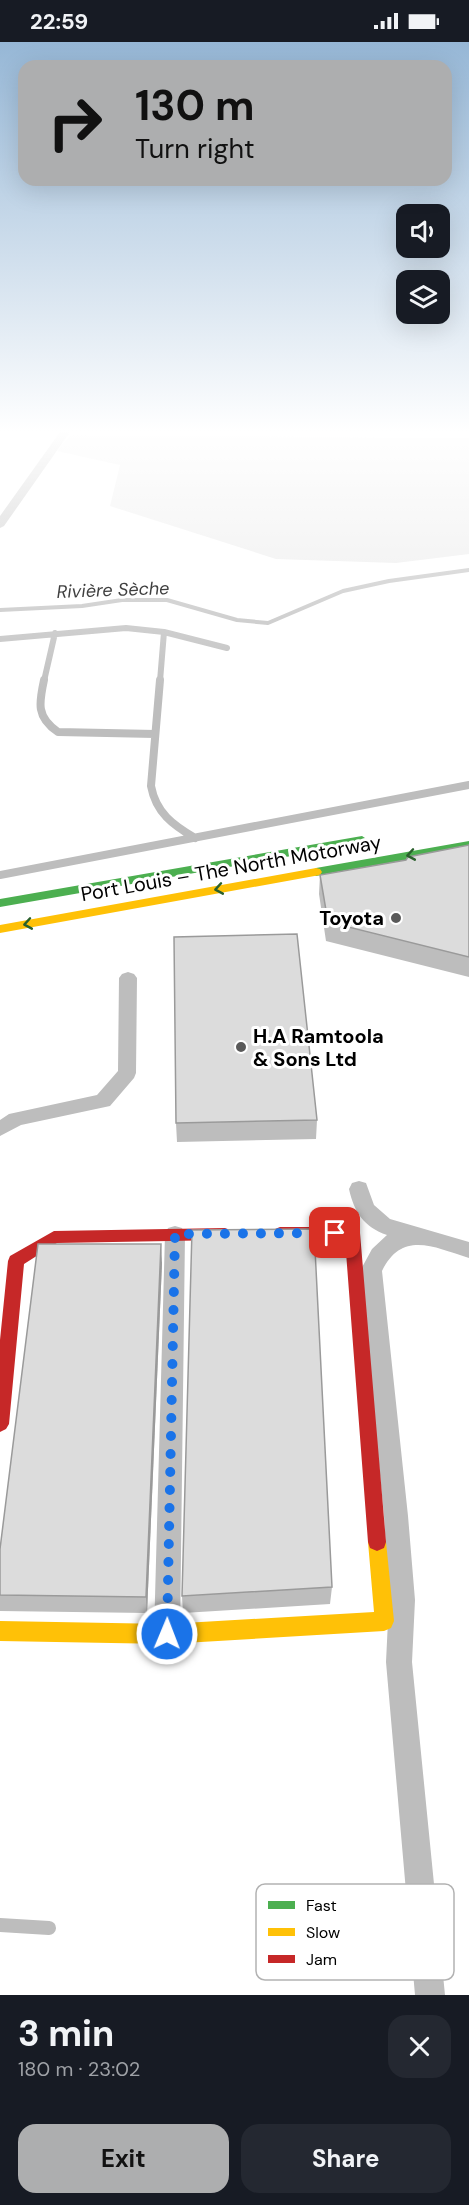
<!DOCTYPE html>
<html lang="en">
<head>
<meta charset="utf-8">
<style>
	body { margin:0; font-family:"DM Sans",sans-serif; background:#242831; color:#f1f3f6; height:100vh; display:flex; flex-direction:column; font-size:22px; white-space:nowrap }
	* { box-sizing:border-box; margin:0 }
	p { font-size:20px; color:#9ea1a6 }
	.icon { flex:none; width:33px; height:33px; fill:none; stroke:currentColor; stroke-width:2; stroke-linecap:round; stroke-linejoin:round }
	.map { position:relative; height:1953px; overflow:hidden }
	.panel { display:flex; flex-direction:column; background:#171b24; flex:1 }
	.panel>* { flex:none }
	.top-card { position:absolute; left:18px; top:18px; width:434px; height:126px; border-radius:18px; box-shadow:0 6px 24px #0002; background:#adaeaf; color:#111; overflow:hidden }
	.tools { position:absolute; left:396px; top:162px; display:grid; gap:12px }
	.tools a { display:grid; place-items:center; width:54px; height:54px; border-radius:12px; background:#171b24; box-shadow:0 6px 24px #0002; font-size:30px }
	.pin { position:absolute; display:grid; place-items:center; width:51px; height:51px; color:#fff; margin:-26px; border-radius:12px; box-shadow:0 3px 9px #0006 }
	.me { position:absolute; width:66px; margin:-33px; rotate:1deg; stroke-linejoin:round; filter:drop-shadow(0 0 4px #0008) }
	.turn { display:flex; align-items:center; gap:21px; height:126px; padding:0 18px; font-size:27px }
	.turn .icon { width:78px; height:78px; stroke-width:2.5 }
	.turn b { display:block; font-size:42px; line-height:51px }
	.round { display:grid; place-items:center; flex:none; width:63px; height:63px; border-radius:18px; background:#242831 }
	.head { display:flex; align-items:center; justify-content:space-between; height:102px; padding:0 18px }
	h1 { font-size:36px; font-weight:700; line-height:45px }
	.action { display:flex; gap:12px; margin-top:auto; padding:12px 18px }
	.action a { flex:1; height:69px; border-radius:18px; background:#adaeaf; color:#111; font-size:24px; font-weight:700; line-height:69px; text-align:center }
	.action a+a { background:#242831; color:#f1f3f6 }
	.status { display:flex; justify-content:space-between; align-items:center; height:42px; padding:0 30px; background:#171b24; direction:ltr }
	.status svg { height:16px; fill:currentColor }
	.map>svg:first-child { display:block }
	.green { fill:#e9e9e9 }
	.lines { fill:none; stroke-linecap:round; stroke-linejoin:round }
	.stream { stroke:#bbb; stroke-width:4 }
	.lane-far2 { stroke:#bdbdbd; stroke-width:6 }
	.lane-far1 { stroke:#bdbdbd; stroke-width:8 }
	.lane { stroke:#bdbdbd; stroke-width:14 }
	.street { fill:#bdbdbd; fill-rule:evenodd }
	.fast { fill:#4caf50; fill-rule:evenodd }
	.slow { fill:#ffc107; fill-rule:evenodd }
	.jam { fill:#c62828; fill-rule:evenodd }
	.wall { fill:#bdbdbd }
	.shaded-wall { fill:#9a9a9a }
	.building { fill:#dcdcdc; stroke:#9a9a9a; stroke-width:1.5 }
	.oneway { stroke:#2a602c }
	.route { stroke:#1a73e8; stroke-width:10; stroke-dasharray:0 18 }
	.poi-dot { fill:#595959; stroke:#fff; stroke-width:2 }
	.labels { text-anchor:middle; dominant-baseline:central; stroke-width:6; stroke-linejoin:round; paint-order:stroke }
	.far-water-label { font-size:18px; font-style:italic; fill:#3f3f3f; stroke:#fff }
	.street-label { font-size:20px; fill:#000; stroke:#fff }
	.poi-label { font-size:20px; font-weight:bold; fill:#000; stroke:#fff; text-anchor:end }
	.key { fill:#fff; stroke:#b2b2b2; stroke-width:1.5 }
	.key-label { font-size:16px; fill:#000 }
</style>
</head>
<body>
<div class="status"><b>22:59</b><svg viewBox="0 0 49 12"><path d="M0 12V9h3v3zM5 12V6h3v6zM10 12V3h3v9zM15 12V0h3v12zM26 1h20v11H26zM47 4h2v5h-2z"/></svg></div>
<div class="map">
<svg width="469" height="1953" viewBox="0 0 469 1953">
	<rect width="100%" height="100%" fill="#fff"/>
	<path class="green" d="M70,393L469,396V512L396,521L276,517L110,464L120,423L57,409Z"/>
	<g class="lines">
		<path class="stream" d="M0,568L82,564L122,558H167L237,578L268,581L343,549L389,539L469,528"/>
		<path class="lane-far2" d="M0,597L126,586L164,590L227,606
			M44,639L55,591
			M160,639L164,590"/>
		<path class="lane-far1" d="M44,638C39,661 36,675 58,690L155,692
			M160,638L151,744C156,771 173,783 195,796
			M0,833L469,743"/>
		<path class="lane" d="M0,1883L49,1886"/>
		<path class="street" d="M55,387H348L343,390H70L4,484L0,486V474L60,390Z
			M128,930L134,932L137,936L136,1031L134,1036L110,1064L21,1083L0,1094V1078L9,1072L97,1053L118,1029L119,936L122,932Z
			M359,1139L366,1141L374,1163L390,1177L469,1200V1216C434,1205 402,1188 382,1229L408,1474L415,1558L412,1620L445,1953H415L386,1620L389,1558L384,1474L360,1229L372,1207L387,1193C364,1185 354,1170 349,1147L352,1141Z
			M175,1184L182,1186L185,1192L180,1592L176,1601L167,1605L158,1601L154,1592L165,1192L168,1186Z"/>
		<path class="fast" d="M362,794L368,798L366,801L0,865V857Z
			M469,799V807L316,834L310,830L316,826Z"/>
		<path class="slow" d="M316,826L320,827L322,830L320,833L0,891V883Z
			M377,1491L384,1494L386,1500L394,1579L391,1586L384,1589L167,1602L0,1599V1579L167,1582L374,1570L368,1500L370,1494Z"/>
		<path class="jam" d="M280,1185H352L357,1187L360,1191L386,1500L384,1506L377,1509L370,1506L368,1500L345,1197H280L275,1195L272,1191L275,1187Z
			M225,1186L230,1188L233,1192L230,1196L225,1198L57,1201L24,1222L9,1382L6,1387L0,1390V1298L8,1219L10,1214L54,1189Z"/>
	</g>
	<path class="wall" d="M428,387H469V389L429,390Z
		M469,803V935L326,899L319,852L320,833L406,818Z
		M317,1078L316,1097L177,1100L176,1081Z
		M162,1221L147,1571L0,1569V1507Z
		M332,1545L330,1562L183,1571L182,1554Z"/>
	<path class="shaded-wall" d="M161,1202L162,1221L147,1571L146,1555Z"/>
	<path class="building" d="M469,803V915L328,880L320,833L406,818L408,815Z
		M297,892L317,1078L176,1081L174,895Z
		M314,1187L332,1545L182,1554L192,1188Z
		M38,1202H161L146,1555L0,1553V1507Z"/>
	<defs><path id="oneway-chevron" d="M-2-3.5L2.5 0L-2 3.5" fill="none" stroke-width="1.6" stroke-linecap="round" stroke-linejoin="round" transform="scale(1.5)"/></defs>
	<g class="oneway">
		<use href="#oneway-chevron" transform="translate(411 813) rotate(170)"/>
		<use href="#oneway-chevron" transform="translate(219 847) rotate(170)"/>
		<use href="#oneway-chevron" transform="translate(28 882) rotate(170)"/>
	</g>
	<linearGradient id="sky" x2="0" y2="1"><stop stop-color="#96b7d6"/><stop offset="0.59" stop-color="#fff"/><stop offset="1" stop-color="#fff" stop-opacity="0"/></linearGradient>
	<rect width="469" height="660" fill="url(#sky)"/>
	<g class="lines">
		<path class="route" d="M167,1592L175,1192L335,1191"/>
	</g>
	<g class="poi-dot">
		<circle cx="396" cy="876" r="6"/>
		<circle cx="241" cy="1005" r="6"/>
	</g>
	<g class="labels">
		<g class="far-water-label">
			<text transform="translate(113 548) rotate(-2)">Rivière Sèche</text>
		</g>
		<g class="street-label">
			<text transform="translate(231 826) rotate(-10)">Port Louis – The North Motorway</text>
		</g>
		<g class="poi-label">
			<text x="384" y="876">Toyota</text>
			<text x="253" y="994" text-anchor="start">H.A Ramtoola<tspan x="253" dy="23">&amp; Sons Ltd</tspan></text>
		</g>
	</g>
	<rect x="256" y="1842" width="198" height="96" rx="9" class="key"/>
	<rect x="268" y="1859" width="27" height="8" fill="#4caf50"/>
	<rect x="268" y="1886" width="27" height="8" fill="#ffc107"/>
	<rect x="268" y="1913" width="27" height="8" fill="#c62828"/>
	<g class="key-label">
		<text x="306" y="1869">Fast</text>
		<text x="306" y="1896">Slow</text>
		<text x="306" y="1923">Jam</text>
	</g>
</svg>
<div class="tools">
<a><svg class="icon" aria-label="sound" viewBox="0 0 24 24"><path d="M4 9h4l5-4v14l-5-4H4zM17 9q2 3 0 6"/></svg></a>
<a><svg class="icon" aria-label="layers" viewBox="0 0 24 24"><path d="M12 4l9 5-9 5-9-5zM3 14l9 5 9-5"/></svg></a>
</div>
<div class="pin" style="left:335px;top:1191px;background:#d93025"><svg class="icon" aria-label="arrive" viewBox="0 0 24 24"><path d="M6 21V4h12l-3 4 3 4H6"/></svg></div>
<svg class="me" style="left:167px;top:1592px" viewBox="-20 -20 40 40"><circle r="17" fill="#1a73e8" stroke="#fff" stroke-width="3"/><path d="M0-11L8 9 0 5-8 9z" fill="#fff"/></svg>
<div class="top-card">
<div class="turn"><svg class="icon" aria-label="right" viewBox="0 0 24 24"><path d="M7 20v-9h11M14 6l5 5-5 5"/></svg><div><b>130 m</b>Turn right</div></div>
</div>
</div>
<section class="panel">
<div class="head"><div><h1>3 min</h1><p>180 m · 23:02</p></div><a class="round"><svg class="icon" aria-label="close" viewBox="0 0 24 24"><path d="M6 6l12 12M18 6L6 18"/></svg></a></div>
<div class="action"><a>Exit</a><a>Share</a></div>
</section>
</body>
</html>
